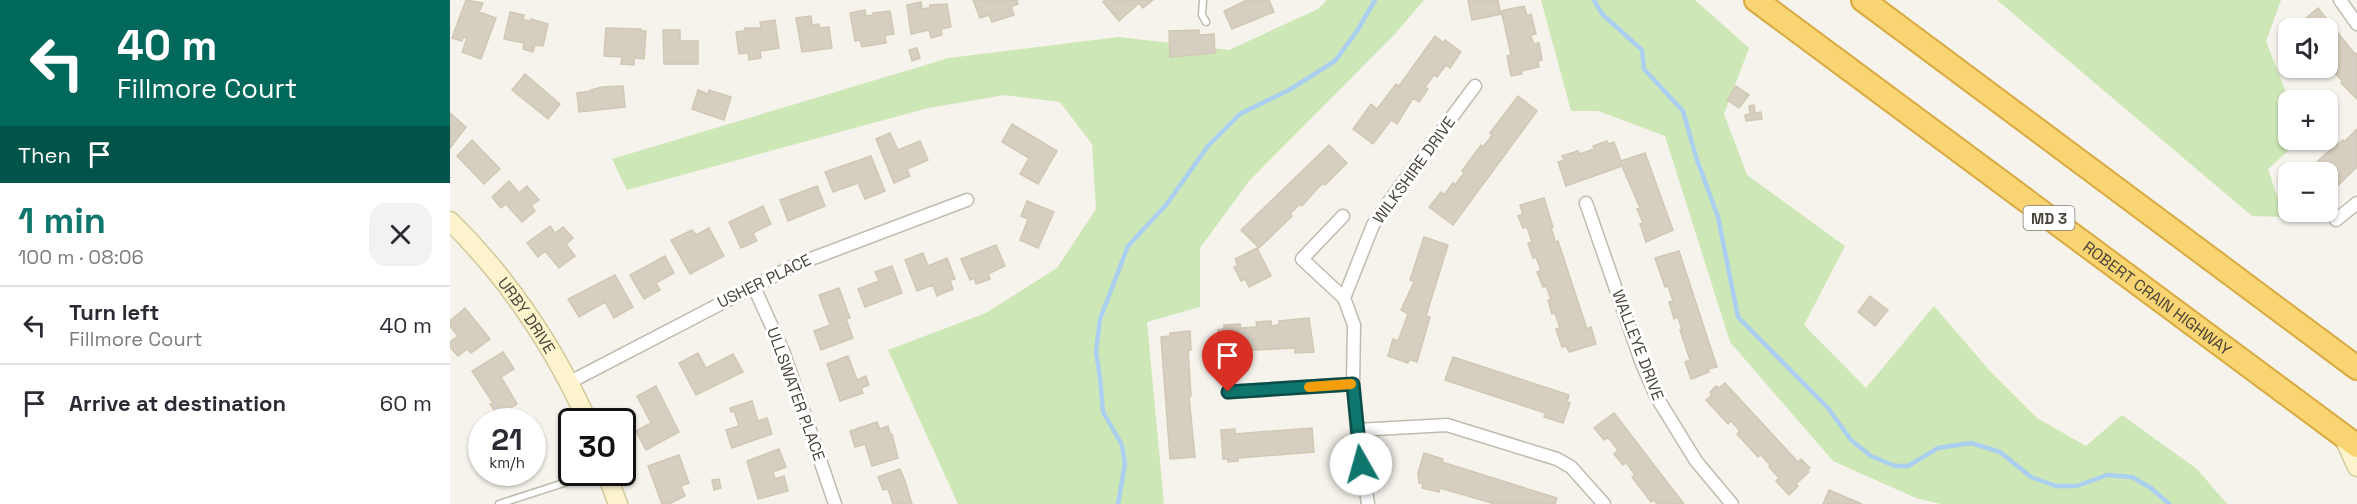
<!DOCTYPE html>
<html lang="en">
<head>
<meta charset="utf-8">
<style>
	body { margin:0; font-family:"Space Grotesk",sans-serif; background:#f2f2f3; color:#2b2b33; height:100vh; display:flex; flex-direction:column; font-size:22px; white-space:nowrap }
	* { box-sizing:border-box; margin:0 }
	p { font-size:20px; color:#7c7c81 }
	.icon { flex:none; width:33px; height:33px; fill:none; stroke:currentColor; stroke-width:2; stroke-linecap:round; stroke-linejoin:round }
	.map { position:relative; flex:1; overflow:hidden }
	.panel { display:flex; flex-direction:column; background:#fff; width:450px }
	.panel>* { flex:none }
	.hud { background:#00695c; color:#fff; overflow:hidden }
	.buttons { position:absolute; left:1828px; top:18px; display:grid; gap:12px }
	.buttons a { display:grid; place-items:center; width:60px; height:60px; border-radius:12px; background:#fff; box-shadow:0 2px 4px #0004; font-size:30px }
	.speed { position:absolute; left:18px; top:408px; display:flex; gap:12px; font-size:30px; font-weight:700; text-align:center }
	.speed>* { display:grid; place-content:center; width:78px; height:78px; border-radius:50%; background:#fff; box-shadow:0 2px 4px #0004; line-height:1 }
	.speed small { font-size:15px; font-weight:400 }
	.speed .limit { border:3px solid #111; border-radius:9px; background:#fff; color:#111 }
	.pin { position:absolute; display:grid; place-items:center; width:51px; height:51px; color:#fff; margin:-62px -26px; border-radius:50% 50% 50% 0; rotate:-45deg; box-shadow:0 0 6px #0007 }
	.pin .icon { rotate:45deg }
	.me { position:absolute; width:66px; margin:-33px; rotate:353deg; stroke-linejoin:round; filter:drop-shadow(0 0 4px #0008) }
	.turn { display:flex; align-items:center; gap:21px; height:126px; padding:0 18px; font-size:27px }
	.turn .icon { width:78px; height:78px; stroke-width:2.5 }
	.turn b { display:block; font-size:42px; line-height:51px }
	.then { display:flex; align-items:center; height:57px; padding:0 18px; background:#0003; gap:12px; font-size:22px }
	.round { display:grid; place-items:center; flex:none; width:63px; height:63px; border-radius:18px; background:#f2f2f3 }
	.headline { display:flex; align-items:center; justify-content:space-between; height:102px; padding:0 18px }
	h1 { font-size:36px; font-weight:600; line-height:45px; color:#0f766e }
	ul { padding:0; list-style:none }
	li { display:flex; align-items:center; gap:18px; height:78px; padding:0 18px; border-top:2px solid #e1e1e2 }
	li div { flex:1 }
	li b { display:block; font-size:22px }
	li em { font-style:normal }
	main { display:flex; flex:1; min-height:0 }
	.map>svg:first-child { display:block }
	.green { fill:#cee7b6 }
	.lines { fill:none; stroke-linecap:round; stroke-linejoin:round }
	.stream { stroke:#abcfef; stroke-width:4.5 }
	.building { fill:#d6cfc1; stroke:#d1c8b4; stroke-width:1.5 }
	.lane-casing { stroke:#c1bbae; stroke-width:9 }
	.street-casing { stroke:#c1bbae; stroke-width:15 }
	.secondary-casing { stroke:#d3c89c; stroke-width:21 }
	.highway-casing { stroke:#d9aa41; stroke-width:26 }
	.lane { stroke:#fff; stroke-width:6 }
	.street { stroke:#fff; stroke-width:12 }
	.secondary { stroke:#fdf4cd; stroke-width:18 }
	.highway { stroke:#f9d472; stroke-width:22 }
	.route-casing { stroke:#0a4d48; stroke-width:15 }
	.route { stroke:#0f766e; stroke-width:10 }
	.slow { stroke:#f59e0b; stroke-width:10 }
	.labels { text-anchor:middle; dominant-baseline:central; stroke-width:6; stroke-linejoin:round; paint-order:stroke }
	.shield { fill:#fff; stroke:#807c74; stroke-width:1.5 }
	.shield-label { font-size:15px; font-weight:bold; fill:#494439 }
	.street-label { font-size:16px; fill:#494439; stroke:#fff }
</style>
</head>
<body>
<main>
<section class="panel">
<div class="hud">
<div class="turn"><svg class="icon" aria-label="left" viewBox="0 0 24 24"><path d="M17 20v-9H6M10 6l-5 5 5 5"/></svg><div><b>40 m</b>Fillmore Court</div></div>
<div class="then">Then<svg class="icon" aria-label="arrive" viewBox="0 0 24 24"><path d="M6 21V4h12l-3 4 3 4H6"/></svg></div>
</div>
<div class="headline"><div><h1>1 min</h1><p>100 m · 08:06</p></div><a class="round"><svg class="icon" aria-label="close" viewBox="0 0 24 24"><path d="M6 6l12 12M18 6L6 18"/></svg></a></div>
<ul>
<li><svg class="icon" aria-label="left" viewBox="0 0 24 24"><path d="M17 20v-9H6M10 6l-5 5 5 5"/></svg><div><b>Turn left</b><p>Fillmore Court</p></div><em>40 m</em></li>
<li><svg class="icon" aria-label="arrive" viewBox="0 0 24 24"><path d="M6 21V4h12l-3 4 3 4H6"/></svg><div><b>Arrive at destination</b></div><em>60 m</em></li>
</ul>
</section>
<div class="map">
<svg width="1907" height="504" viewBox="0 0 1907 504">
	<rect width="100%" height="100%" fill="#f5f3eb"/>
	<path class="green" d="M877,0H974L945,34L799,181L750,248V307L697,322L714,504H508L438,350L536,313L607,268L646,209L642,144L610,102L555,95L478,108L177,190L162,159L499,58L669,37L779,50L868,9Z
		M1091,0H1245L1299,48L1274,114L1297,175L1395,246L1354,325L1416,388L1484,306L1539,370L1587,418L1636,446L1672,415L1747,469L1777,504H1491L1466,498L1383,461L1280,342L1215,136L1148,111H1121Z
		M1547,0H1831L1816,41L1839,100V140H1842L1841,148L1818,169L1834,217L1802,216Z"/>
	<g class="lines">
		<path class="stream" d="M1144,0L1152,14L1192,50L1194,69L1233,111L1246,157L1268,217L1288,317L1378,408L1401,440L1421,456L1445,466H1458L1488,448L1521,443L1550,452L1581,477L1606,486H1627L1657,475L1682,477L1701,488L1719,504
			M668,504L675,464L672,445L653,412L650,377L646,352L650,319L678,246L716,205L758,146L790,114L839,90L885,61L907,31L925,0"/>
	</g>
	<path class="building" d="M16,0L33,3L29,12L46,18L31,59L12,52L17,38L13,37L12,41L2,38Z
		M523,0H567L568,4L561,7L564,15L542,22L539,15L530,18Z
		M655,0H703L693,8L689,3L669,21L653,2Z
		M797,0H819L824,12L782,29L774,11Z
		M1018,0H1048L1050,11L1074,6L1077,16L1081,14L1086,34L1081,35V37L1084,44L1089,43L1092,60L1088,61L1089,67L1071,71L1072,74L1061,76L1057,56L1061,55L1052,14L1022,20Z
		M471,2L472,9L480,8V5L497,4L501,27L491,29L492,35L481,38L479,30L461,34L457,5Z
		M1868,8L1904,53L1907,54V99L1891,83L1892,81L1884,72L1882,73L1877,68L1878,28H1844Z
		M415,10L416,16L423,15V13L440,11L444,34L435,35L436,43L412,47L410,40L405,41L400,13Z
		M60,12L74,15L73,20L81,21V19L98,24L93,46L85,45L83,52L80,51L73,49L74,43L54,39Z
		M361,16L362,25L369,24V28L379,27L382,48L352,52L346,18Z
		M325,20L329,48L310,51L311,58L299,60L298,53L289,54L286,32L294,31L295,28H311L310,22Z
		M156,28L191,29V31H196L194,59L184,58V65L171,64L172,57L154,56Z
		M213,30H230V41H248V64H214Z
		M749,30V35L764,34L765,53L720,57L719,31Z
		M985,36L994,43L995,40L1011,52L1000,68L996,65L987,77L984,75L975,87L978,89L969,102L963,98L947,124L941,120L923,144L903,129L921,104L927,109L946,84L949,86Z
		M467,48L470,58L462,61L459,50Z
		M75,74L110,104L98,119L62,90Z
		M173,86L175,107L129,112L127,93L142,91L141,90L152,87Z
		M1286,86L1299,95L1289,108L1277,100Z
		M248,90L258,94L259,90L281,97L274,120L242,109Z
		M1068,96L1087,111L1003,225L979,207L991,192L994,195L1003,183L1005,185L1014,173L1012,171L1031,145L1033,147L1040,138L1042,135L1040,133Z
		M1304,105L1305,113L1311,112L1312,119L1296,121L1295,115L1300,114L1299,106Z
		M0,113L16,127L0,148Z
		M562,124L607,151L588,184L570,174L579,158L552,142Z
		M1907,129V167L1878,195V172H1857L1873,156L1893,140L1895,141Z
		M440,133L448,150L470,141L478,160L457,169L460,176L444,183L426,139Z
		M22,140L50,169L34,184L7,156Z
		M1157,141L1158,144L1164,142L1171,161L1195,153L1223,230L1196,242L1190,224L1193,223L1187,209L1190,208L1172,166L1116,186L1108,162L1114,160L1112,156L1128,151L1130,154L1144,149L1143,146Z
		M879,145L897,163L875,185L873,183L867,189L852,206L850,204L840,214L842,216L809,248L791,230Z
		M421,156L435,191L415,199L408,183L383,192L375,172Z
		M59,181L69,193L77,186L89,200L81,206L85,211L72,222L56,204L51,208L42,197Z
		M367,186L375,206L338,221L330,200Z
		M1094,198L1103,227L1101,228L1104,237L1105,242L1108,241L1137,329L1141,327L1146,344L1119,352L1116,346L1112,347L1106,329L1110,328L1105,313L1102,314L1098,300L1101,299L1096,286L1093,287L1087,272L1091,270L1086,257L1083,258L1078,243L1082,242L1077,227L1073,228L1068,216L1073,214L1070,205Z
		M577,201L604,212L588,248L570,240L578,219L571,216Z
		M313,206L321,224L303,233L307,241L291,248L279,222Z
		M100,226L105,233L113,227L123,238L116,244L125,256L109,268L95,251L88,257L77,243Z
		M259,228L274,256L240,274L221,240L242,230L246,235Z
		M974,237L998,245L976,316L980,317L967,362L959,359L958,363L938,356L943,339L948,341L958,314L951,310L964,282L960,280Z
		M546,245L555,266L538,274L540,279L526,284L524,278L520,280L511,259Z
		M807,248L821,276L799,287L795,279L791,281L784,267L788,266L785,259Z
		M1229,251L1267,367L1258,369L1259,372L1241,379L1235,362L1240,360L1230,330H1232L1228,317L1224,319L1219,302L1223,301L1218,286L1215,287L1205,258Z
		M473,253L478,266L497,258L505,279L500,280L503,289L487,296L483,285L467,291L455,260Z
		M215,256L224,273L206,283L210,290L194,299L180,275Z
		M442,266L452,293L415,307L408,289L429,281L425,272Z
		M165,275L183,307L164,318L155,302L129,317L118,299Z
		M389,288L400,318L396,319L403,338L371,350L364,331L380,325L369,295Z
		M1420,296L1438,310L1425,326L1408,312Z
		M15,308L40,339L21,353L17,349L8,356L0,347V342L8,336L0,326V321Z
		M859,318L864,352L845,353V348L785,351V353L770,354L768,330L774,329V325L790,324L791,328L807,327L806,322L821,321V326L829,325V321Z
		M740,331L741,350H738L741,396L739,397L745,457L720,459L711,337L720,336V333Z
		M53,352L64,369L51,377L67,404L48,416L40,404L43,403L22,371Z
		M248,353L256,368L283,354L293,372L246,395L229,363Z
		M398,356L407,380L416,376L419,385L411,388L413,393L390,401L377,364Z
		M1003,357L1119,395L1117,402L1120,403L1113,423L1094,417L1095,413L995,380Z
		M1275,383L1348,462L1351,459L1360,468L1357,471L1359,472L1346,484L1348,486L1339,495L1326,481L1329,478L1319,467L1320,465L1311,455L1308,457L1287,434L1290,431L1281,421L1278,424L1256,400L1262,395L1260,392L1266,386L1269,388Z
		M206,386L229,432L196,450L186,431L201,423L187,396Z
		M302,401L308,421L317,418L322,434L282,448L276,430L289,426L284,411L281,412L280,408Z
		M1164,413L1234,504H1207L1204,500L1201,502L1182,477L1185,475L1178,465L1176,463L1173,465L1164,454L1168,450L1158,437L1154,440L1144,428Z
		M427,422L430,429L438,426L440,434H442L448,458L422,466L415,444L405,447L400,431Z
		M862,428L864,452L788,458V461L778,462V459H773L771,430L785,429V434Z
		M329,449L336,467L323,472L325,479L334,476L338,491L308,499L297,461Z
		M974,453L993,459L992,462L1107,498L1105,504H1045L990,488L989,492L972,488L973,484L969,483L968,473Z
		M229,455L239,483L231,486L235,496L219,504H212L198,466Z
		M450,469L455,481L462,504H443L438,489L433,490L428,477Z
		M269,479L271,488L264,490L262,480Z
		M1379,490L1412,504H1373Z"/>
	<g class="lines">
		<g class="lane-casing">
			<path id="lane" d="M753,0L752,15L756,22
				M49,504L148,472"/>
		</g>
		<g class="street-casing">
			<path id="street" d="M1890,0L1907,24
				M1136,203L1191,361L1206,396L1246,461L1282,504
				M893,216L852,259L894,298
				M1886,220L1907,203
				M303,285L333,351L385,504
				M120,382L345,265L517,200
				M778,392L903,384
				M907,430L997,425L1107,459L1121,467L1154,504
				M918,504L907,430L903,384L904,325L894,298L923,225L943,196L1025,86"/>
		</g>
		<g class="secondary-casing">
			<g id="secondary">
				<path id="s1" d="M0,221C58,278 104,347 138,422"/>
				<path d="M1893,436L1907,467"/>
				<path d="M156,472L168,504"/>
			</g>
		</g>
		<g class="highway-casing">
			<g id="highway">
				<path id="s2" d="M1306,0L1907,446"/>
				<path d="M1413,0L1907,368"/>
			</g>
		</g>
		<use href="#lane" class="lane"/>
		<use href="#street" class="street"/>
		<use href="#secondary" class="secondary"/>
		<use href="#highway" class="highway"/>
	</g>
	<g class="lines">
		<g class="route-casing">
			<path id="route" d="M778,392L903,384L911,464"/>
		</g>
		<use href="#route" class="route"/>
		<path class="slow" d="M859,387L901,384"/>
	</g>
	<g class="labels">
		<rect class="shield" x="1573.5" y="206" width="51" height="24" rx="4.5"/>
		<g class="shield-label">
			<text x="1599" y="218">MD 3</text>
		</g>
		<g class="street-label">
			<text transform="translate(964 170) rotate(-54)">WILKSHIRE DRIVE</text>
			<text transform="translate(314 281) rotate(-26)">USHER PLACE</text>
			<text stroke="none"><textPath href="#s2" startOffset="500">ROBERT CRAIN HIGHWAY</textPath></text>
			<text stroke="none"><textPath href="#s1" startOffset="122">URBY DRIVE</textPath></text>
			<text transform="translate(1188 345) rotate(69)">WALLEYE DRIVE</text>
			<text transform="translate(346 394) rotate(70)">ULLSWATER PLACE</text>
		</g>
	</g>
</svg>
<div class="buttons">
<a><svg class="icon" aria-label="sound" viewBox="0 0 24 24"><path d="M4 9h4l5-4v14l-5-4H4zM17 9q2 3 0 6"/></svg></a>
<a>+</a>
<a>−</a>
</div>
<div class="speed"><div>21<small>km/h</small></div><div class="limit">30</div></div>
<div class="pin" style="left:778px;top:392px;background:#d93025"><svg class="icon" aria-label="arrive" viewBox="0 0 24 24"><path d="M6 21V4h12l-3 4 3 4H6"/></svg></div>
<svg class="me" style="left:911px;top:464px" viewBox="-20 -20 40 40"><circle r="19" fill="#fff"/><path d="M0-13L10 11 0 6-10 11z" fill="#0f766e"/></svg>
</div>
</main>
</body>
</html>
